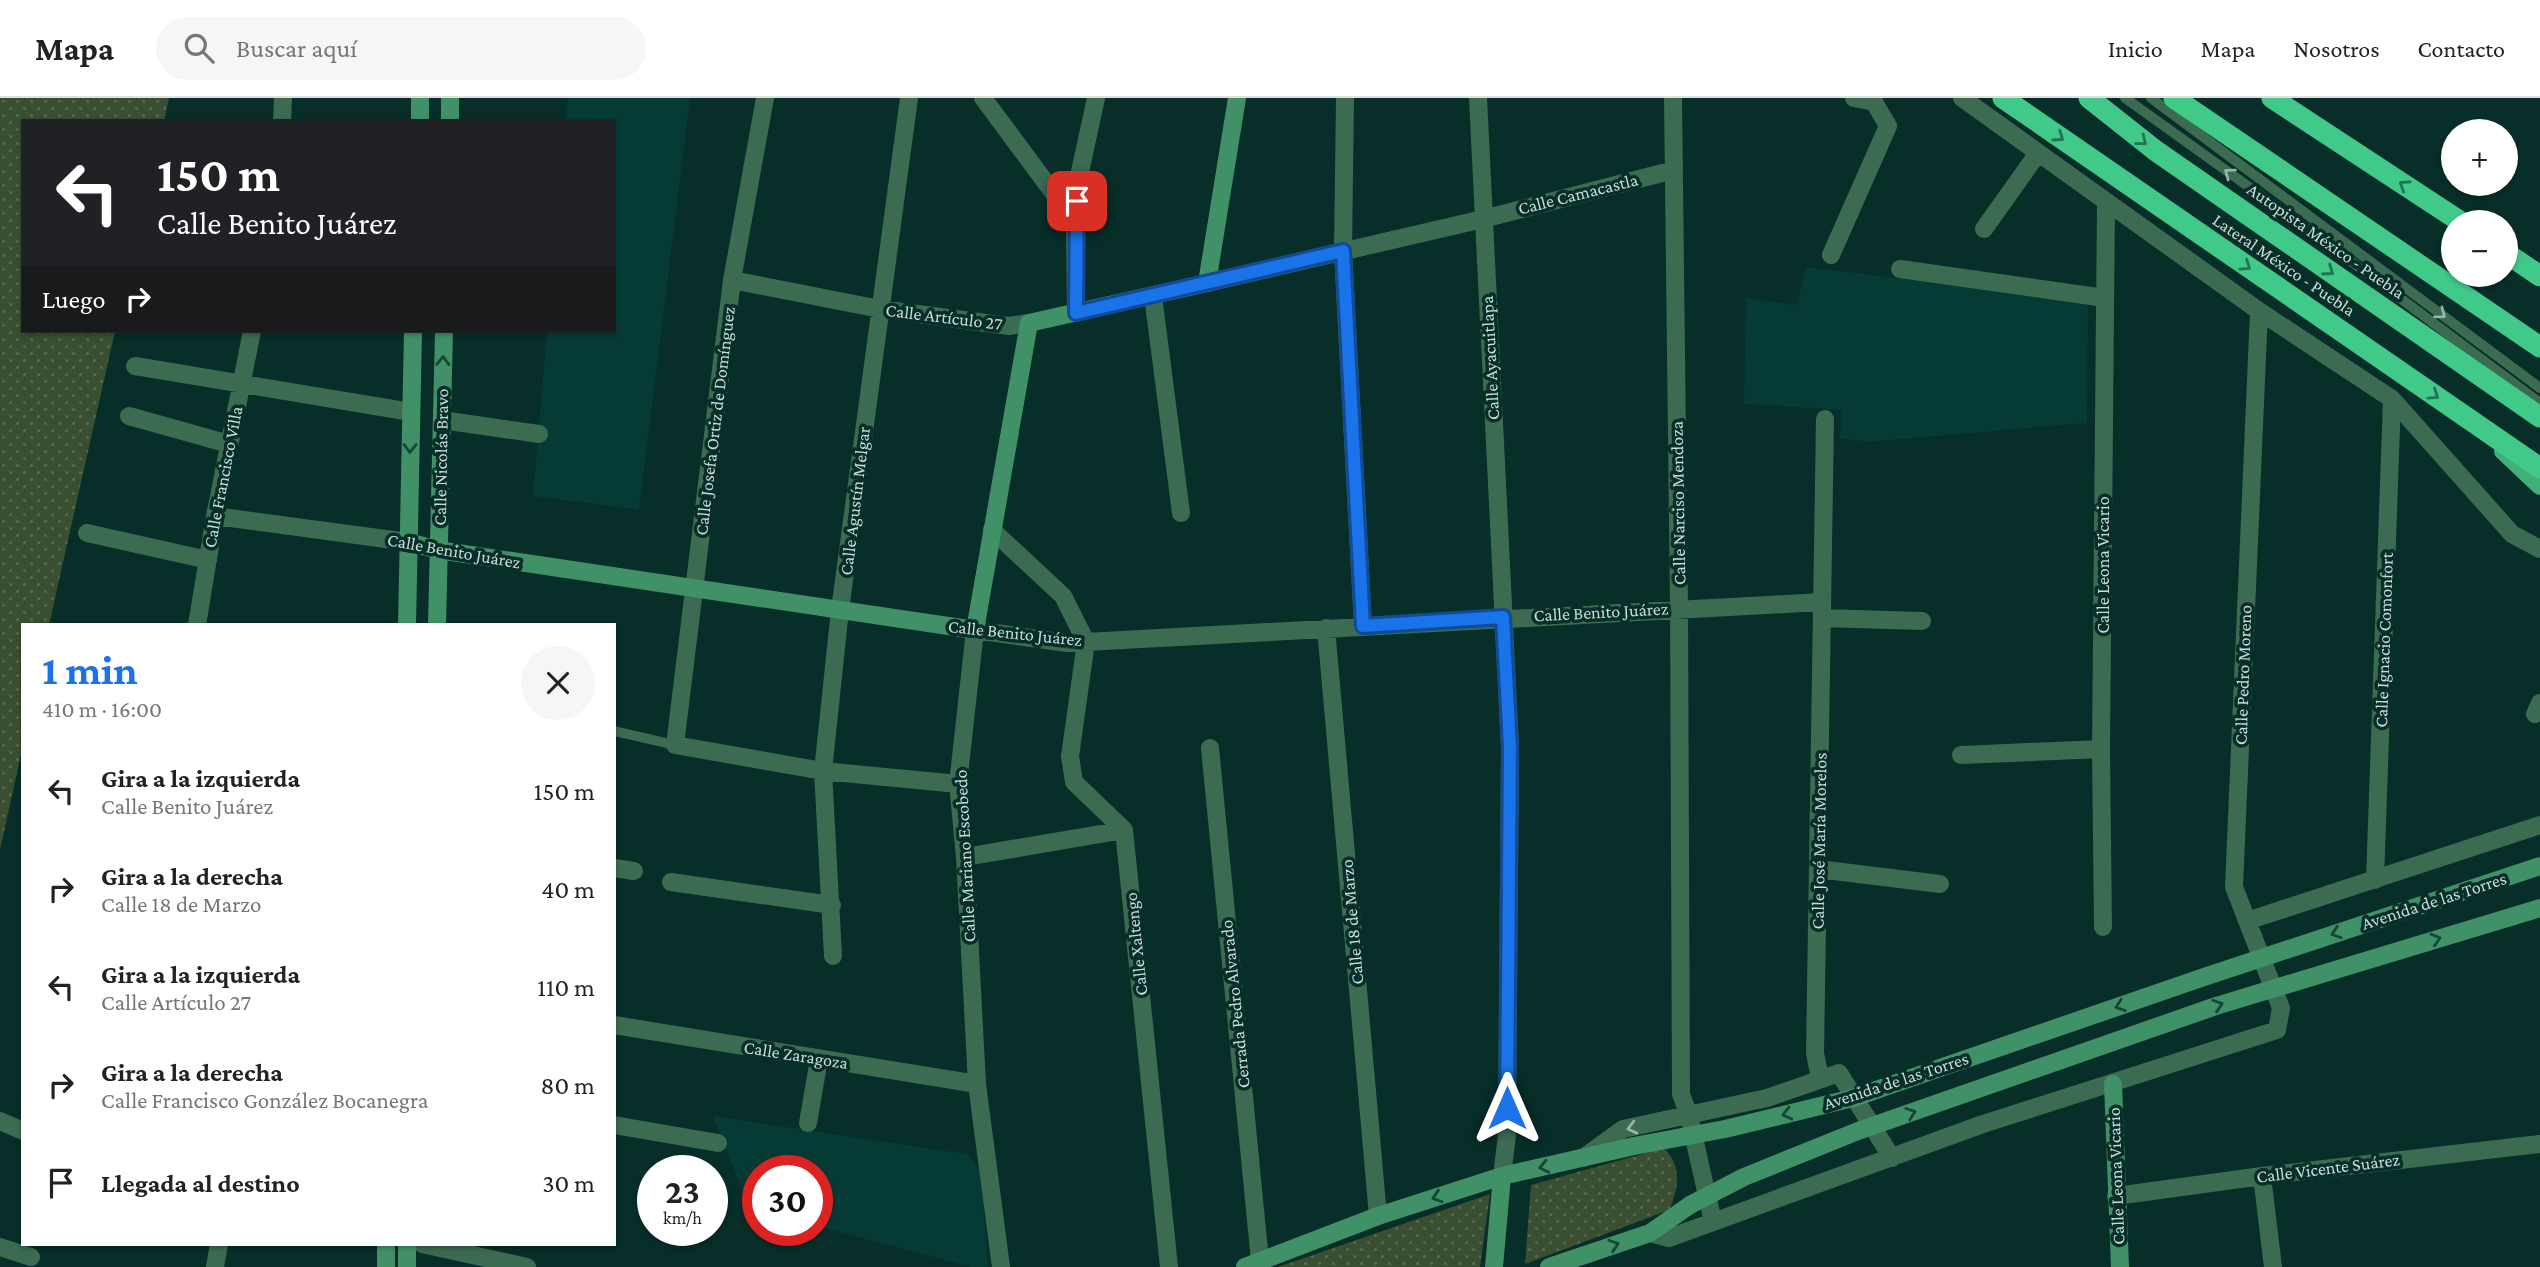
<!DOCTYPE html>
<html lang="es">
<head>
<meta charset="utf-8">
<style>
	body { margin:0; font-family:"Crimson Pro",serif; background:#f6f6f6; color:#222; height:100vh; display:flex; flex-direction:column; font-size:26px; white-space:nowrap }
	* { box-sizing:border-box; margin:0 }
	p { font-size:23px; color:#767676 }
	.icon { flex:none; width:38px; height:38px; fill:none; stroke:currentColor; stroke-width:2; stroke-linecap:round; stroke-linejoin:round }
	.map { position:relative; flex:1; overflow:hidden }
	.panel { position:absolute; left:21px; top:525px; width:595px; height:623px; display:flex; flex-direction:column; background:#fff; border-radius:0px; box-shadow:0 2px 5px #0004 }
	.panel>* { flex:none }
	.banner { position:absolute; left:21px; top:21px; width:595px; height:214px; border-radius:0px; box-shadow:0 2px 5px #0004; background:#202124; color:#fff; overflow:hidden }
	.fabs { position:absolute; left:2441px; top:21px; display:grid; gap:14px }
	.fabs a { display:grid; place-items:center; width:77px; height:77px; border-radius:50%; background:#fff; box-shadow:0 2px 5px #0004; font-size:35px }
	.speed { position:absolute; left:637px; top:1057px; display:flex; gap:14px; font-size:35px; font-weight:700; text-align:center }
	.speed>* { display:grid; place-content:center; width:91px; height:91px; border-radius:50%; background:#fff; box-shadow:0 2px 5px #0004; line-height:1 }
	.speed small { font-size:18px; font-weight:400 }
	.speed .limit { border:10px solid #d22; background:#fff; color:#111 }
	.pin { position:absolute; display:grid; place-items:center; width:60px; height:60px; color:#fff; margin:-30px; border-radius:14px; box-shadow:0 4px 10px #0006 }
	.me { position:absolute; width:77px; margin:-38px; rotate:0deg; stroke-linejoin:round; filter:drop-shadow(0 0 5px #0008) }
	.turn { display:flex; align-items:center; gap:24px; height:147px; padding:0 21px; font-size:32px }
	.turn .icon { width:91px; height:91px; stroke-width:2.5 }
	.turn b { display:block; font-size:49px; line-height:60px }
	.then { display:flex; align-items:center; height:66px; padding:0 21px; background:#0003; gap:14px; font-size:26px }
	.round { display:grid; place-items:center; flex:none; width:74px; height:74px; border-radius:37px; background:#f6f6f6 }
	.head { display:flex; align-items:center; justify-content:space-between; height:119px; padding:0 21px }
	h1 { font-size:42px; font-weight:700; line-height:52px; color:#1a73e8 }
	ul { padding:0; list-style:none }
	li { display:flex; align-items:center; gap:21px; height:98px; padding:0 21px }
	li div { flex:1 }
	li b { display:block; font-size:26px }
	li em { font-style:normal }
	header { display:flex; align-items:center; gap:42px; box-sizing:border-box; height:98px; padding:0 35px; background:#fff; border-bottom:2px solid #e0e0e0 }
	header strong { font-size:33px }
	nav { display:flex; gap:38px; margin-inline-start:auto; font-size:24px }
	.search { width:490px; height:63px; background:#f6f6f6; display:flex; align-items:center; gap:18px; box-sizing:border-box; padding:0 24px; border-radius:38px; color:#767676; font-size:26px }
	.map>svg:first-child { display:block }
	.built { fill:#063a34 }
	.grass { fill:url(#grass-dots) }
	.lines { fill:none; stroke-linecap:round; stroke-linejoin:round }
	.lane { stroke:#3b6b51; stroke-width:10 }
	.street { stroke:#3b6b51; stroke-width:18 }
	.secondary { stroke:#419168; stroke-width:18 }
	.primary { stroke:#42ae7a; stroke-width:18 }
	.highway { stroke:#41c98a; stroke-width:21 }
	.secondary-bridge { stroke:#419168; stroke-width:18 }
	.oneway { stroke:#217454 }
	.oneway2 { stroke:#97b4a9 }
	.oneway3 { stroke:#164738 }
	.route-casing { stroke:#114b97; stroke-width:18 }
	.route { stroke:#1a73e8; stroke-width:12 }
	.labels { text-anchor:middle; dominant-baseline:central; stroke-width:7; stroke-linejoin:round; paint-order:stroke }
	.street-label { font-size:18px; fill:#c8dcd8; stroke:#072e28 }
</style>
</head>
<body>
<header>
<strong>Mapa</strong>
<div class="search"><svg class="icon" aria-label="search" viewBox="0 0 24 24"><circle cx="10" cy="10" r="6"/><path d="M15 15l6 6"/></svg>Buscar aquí</div>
<nav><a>Inicio</a><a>Mapa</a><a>Nosotros</a><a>Contacto</a></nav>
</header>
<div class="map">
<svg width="2540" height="1169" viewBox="0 0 2540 1169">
	<defs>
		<pattern id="grass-dots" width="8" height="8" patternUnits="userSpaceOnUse" patternTransform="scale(1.75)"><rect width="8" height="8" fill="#3a4f31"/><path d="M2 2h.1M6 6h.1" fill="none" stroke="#55684e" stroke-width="1.8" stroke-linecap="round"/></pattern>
	</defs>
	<rect width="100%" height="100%" fill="#072e28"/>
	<path class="built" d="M568,0H690L639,412L533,398L547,233H614V23H566Z
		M1806,169L2088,203L2087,325L1869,344L1840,340L1842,312L1744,306L1746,200L1797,207Z
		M713,1018L967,1056L981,1073L988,1169H970L817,1128V1073H758V1112L749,1110Z"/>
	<path class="grass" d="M0,0H169L164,23H23V233H115L49,527H23V647L0,752Z
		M1664,1050C1682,1068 1679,1090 1669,1112L1525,1166L1531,1087Z
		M1490,1096L1480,1169H1278Z"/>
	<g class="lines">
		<path class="lane" d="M2125,0L2316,137L2540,305
			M2151,0L2540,290
			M614,633L675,647"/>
		<path class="street" d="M765,0L732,182L675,647L823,673L958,686
			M983,0L1075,124
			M1345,0L1343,153L1363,528
			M1478,0L1510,649L1507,1037L1502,1078
			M1673,0L1679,510L1681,996L1689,1018L1713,1124
			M1854,0L1874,4
			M1962,0L2259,213L2392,301L2512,436L2540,451
			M282,23L283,0
			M1984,131L2038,55
			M1831,157L1888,28L1874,4
			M1900,171L2105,200
			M732,182L880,211L1009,228L1029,225
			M1207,185L1483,121L1674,72
			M1153,198L1181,415
			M1076,215L1075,124L1078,83L1096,0
			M135,268L411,314
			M129,318L229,346
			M442,322L539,336
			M215,418L408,444
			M992,432L1063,498L1086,544L1070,658L1074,684L1124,732L1169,1169
			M87,435L208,462
			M1822,520L1922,523
			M197,527L215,418L252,233
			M1326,530L1378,1118
			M2535,616L2540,605
			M1210,650L1260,1163
			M1961,657L2101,651
			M965,759L1124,732
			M614,770L634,773
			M1818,771L1940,786
			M2375,782L2392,301
			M671,784L832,807
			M2247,823L2540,727
			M2103,829L2101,651L2106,105
			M833,858L823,673L840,512L909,0
			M614,927L977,986
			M1820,981L1815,955L1825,321
			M0,1023L23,1033
			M808,1025L819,961
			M614,1027L718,1045
			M1583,1060L1623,1031L1767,1000L1839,975L1892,1060
			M2262,1078L2273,1169
			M2116,1098L2262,1078L2540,1046
			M1650,1135L1669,1140L1983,1026L2277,932L2281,910L2234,789L2259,213
			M422,1146L527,1169
			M0,1149L31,1159
			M215,1169L219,1146
			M1001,1169L977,986L965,759L958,686L975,532L1067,545L1822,504"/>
		<path class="secondary" d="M420,23V0
			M450,23V0
			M408,444L438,452L975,532L1029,225L1207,185L1237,0
			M407,527L413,233
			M437,527L444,233
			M2113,986L2120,1169
			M386,1146V1169
			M407,1169V1146
			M1245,1169L1378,1118L1502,1078L1634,1048
			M1494,1169L1502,1078
			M1549,1169L1650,1135L1690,1107"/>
		<path class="primary" d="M2503,353L2540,388"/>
		<path class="highway" d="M2003,0L2540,370
			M2089,0L2156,53L2540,319
			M2174,0L2540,249
			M2272,0L2461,124
			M2506,155L2540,178"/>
		<path class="secondary-bridge" d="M1634,1048L1725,1031L1853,1000L2204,879L2540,768
			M1690,1107L1744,1079L1858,1033L2216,908L2540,810"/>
	</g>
	<defs><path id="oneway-chevron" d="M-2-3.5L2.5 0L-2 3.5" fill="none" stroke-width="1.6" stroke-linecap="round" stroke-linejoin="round" transform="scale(1.75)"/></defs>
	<g class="oneway">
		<use href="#oneway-chevron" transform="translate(2059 39) rotate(35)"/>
		<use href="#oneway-chevron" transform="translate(2142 43) rotate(39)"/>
		<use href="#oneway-chevron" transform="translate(2404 87) rotate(-147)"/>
		<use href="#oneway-chevron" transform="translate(2246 168) rotate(34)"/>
		<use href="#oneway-chevron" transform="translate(2329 173) rotate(35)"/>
		<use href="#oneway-chevron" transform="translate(2434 297) rotate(34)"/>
	</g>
	<g class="oneway2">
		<use href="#oneway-chevron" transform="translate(2229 75) rotate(-144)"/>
		<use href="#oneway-chevron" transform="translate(2441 216) rotate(37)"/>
		<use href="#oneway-chevron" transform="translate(1632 1030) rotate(166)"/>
	</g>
	<g class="oneway3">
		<use href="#oneway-chevron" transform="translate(443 263) rotate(-89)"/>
		<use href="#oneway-chevron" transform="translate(410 350) rotate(91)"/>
		<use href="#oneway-chevron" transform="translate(2336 835) rotate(162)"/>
		<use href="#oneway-chevron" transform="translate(2436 841) rotate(-17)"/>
		<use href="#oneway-chevron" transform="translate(2218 907) rotate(-18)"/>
		<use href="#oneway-chevron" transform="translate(2120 908) rotate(161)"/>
		<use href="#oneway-chevron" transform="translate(1911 1015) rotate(-19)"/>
		<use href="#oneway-chevron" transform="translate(1787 1016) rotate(166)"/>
		<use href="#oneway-chevron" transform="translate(1544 1069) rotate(167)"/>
		<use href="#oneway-chevron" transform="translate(1437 1099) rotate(162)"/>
		<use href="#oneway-chevron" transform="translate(1614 1147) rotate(-18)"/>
	</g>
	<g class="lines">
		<g class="route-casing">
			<path id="route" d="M1077,103L1076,215L1343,153L1363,528L1503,519L1510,649L1507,1010"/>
		</g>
		<use href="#route" class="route"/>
	</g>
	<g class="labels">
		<g class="street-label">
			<text transform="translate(1578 96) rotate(-14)">Calle Camacastla</text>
			<text transform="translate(2326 143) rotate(35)">Autopista México - Puebla</text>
			<text transform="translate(2284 167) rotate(34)">Lateral México - Puebla</text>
			<text transform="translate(944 219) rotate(7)">Calle Artículo 27</text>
			<text transform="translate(1490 260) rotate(-93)">Calle Ayacuitlapa</text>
			<text transform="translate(715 323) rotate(-83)">Calle Josefa Ortiz de Domínguez</text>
			<text transform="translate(441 359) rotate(-89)">Calle Nicolás Bravo</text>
			<text transform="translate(223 379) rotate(-79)">Calle Francisco Villa</text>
			<text transform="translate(855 403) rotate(-83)">Calle Agustín Melgar</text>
			<text transform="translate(1678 405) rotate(-91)">Calle Narciso Mendoza</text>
			<text transform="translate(454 453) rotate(10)">Calle Benito Juárez</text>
			<text transform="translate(2103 467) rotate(-90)">Calle Leona Vicario</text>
			<text transform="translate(1601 514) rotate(-3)">Calle Benito Juárez</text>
			<text transform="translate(1015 535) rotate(6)">Calle Benito Juárez</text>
			<text transform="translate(2384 542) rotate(-88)">Calle Ignacio Comonfort</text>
			<text transform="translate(2243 577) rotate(-88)">Calle Pedro Moreno</text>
			<text transform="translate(1819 743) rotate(-89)">Calle José María Morelos</text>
			<text transform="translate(965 758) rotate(-93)">Calle Mariano Escobedo</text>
			<text transform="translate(2434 803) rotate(-18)">Avenida de las Torres</text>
			<text transform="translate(1352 824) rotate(-95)">Calle 18 de Marzo</text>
			<text transform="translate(1136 846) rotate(-96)">Calle Xaltengo</text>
			<text transform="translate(1235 906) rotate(-96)">Cerrada Pedro Alvarado</text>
			<text transform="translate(796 957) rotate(9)">Calle Zaragoza</text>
			<text transform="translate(1896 983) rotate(-18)">Avenida de las Torres</text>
			<text transform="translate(2328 1070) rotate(-7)">Calle Vicente Suárez</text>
			<text transform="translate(2116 1078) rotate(-92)">Calle Leona Vicario</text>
		</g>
	</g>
</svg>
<div class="fabs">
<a>+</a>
<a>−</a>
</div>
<div class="speed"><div>23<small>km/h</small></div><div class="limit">30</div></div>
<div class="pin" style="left:1077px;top:103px;background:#d93025"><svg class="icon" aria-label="arrive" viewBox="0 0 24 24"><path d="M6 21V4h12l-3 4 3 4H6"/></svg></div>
<svg class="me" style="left:1507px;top:1010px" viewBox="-20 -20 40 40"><path d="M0-17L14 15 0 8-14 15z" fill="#1a73e8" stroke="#fff" stroke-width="4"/></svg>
<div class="banner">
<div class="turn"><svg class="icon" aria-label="left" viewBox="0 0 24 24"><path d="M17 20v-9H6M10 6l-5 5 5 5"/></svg><div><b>150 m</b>Calle Benito Juárez</div></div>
<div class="then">Luego<svg class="icon" aria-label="right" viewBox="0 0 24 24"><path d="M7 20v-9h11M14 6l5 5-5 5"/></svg></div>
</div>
<section class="panel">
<div class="head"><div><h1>1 min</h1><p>410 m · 16:00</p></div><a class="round"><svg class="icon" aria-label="close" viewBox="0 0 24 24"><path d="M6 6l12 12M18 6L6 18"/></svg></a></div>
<ul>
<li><svg class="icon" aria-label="left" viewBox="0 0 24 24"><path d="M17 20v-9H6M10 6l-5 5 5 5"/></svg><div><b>Gira a la izquierda</b><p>Calle Benito Juárez</p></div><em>150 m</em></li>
<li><svg class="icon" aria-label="right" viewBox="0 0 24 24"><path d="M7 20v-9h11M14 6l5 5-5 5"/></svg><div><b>Gira a la derecha</b><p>Calle 18 de Marzo</p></div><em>40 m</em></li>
<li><svg class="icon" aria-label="left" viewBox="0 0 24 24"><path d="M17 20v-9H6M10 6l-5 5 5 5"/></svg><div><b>Gira a la izquierda</b><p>Calle Artículo 27</p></div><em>110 m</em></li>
<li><svg class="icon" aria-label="right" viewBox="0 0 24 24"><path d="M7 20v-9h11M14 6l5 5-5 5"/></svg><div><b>Gira a la derecha</b><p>Calle Francisco González Bocanegra</p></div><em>80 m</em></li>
<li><svg class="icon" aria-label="arrive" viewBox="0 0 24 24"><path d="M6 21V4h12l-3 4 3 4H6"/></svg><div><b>Llegada al destino</b></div><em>30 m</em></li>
</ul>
</section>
</div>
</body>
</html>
